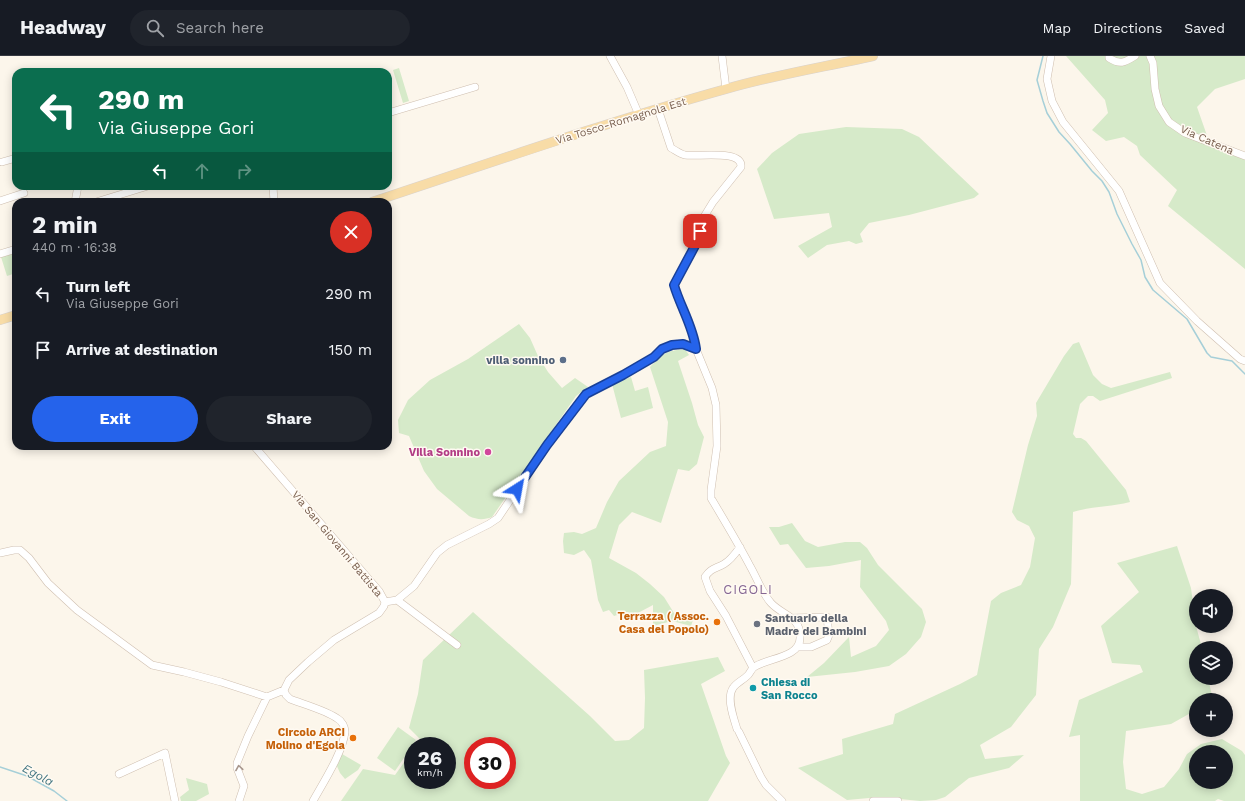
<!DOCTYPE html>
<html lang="en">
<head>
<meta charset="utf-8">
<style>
	body { margin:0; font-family:"Work Sans",sans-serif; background:#20242c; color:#f1f3f6; height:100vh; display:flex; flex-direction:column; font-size:15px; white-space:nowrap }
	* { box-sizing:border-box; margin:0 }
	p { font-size:13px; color:#9ea1a6 }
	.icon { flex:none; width:22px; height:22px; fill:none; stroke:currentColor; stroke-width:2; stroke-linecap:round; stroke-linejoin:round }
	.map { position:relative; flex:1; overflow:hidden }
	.drawer { position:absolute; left:12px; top:142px; width:380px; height:252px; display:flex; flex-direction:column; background:#171b24; border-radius:12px; box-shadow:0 2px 10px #0003 }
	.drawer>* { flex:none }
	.top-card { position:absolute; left:12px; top:12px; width:380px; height:122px; border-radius:12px; box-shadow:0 2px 10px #0003; background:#0b6e4f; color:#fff; overflow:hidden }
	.buttons { position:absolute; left:1189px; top:533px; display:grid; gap:8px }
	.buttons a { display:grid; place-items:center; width:44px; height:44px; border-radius:50%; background:#171b24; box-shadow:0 2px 10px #0003; font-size:20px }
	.speed { position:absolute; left:404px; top:681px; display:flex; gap:8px; font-size:20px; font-weight:700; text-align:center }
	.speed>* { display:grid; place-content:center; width:52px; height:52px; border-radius:50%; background:#171b24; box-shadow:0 2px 10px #0003; line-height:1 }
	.speed small { font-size:10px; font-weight:400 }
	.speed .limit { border:6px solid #d22; background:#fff; color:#111 }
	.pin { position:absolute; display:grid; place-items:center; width:34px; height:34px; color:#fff; margin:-17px; border-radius:8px; box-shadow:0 2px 6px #0006 }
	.me { position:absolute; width:44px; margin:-22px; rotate:34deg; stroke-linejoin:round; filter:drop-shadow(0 0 3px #0008) }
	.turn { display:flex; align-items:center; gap:14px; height:84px; padding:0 20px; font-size:18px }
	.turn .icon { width:52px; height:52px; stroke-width:2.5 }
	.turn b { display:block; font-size:28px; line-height:34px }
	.lanes { display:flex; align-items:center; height:38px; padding:0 20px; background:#0003; justify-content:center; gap:20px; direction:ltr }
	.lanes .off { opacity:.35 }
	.round { display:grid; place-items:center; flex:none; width:42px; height:42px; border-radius:21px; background:#20242c }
	.summary { display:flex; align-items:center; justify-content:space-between; height:68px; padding:0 20px }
	h1 { font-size:24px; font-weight:700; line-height:30px }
	.action { display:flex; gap:8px; margin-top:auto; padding:8px 20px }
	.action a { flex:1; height:46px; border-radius:24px; background:#2563eb; color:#fff; font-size:16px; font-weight:700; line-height:46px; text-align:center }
	.action a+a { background:#20242c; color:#f1f3f6 }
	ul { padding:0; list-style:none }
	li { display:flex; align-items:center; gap:12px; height:56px; padding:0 20px }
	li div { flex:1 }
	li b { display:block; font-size:15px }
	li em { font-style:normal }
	header { display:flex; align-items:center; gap:24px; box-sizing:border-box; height:56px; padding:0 20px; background:#171b24; border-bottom:1px solid #363941 }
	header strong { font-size:19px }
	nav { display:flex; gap:22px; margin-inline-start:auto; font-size:14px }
	.search { width:280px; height:36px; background:#20242c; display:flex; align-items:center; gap:10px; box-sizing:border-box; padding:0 14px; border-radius:22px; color:#9ea1a6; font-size:15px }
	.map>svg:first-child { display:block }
	.green { fill:#d6eac9; fill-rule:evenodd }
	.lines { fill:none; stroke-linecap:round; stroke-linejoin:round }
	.stream { stroke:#a6cfd8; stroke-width:1.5 }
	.minor-casing { stroke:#cfbfb0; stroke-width:8 }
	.major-casing { stroke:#d9d2cd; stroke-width:10 }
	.minor { stroke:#fff; stroke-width:7 }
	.major { stroke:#f8dca7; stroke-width:9 }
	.oneway { stroke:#a7968c }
	.route-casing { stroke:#184099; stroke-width:10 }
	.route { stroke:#2563eb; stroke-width:7 }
	.service-dot { fill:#5c6f8a; stroke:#fffaf2; stroke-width:1.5 }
	.hotel-dot { fill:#d1479c; stroke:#fffaf2; stroke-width:1.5 }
	.food-dot { fill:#e8710a; stroke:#fffaf2; stroke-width:1.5 }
	.worship-dot { fill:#6b7280; stroke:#fffaf2; stroke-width:1.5 }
	.culture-dot { fill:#0f9aa8; stroke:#fffaf2; stroke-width:1.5 }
	.labels { text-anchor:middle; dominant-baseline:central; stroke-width:3; stroke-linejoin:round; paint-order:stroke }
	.street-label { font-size:11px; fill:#785e4e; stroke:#fffaf2 }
	.service-label { font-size:11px; font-weight:bold; fill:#4e5e75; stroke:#fffaf2; text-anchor:end }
	.hotel-label { font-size:11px; font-weight:bold; fill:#b23c85; stroke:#fffaf2; text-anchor:end }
	.food-label { font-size:11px; font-weight:bold; fill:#c56008; stroke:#fffaf2; text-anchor:end }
	.worship-label { font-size:11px; font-weight:bold; fill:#5b616d; stroke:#fffaf2; text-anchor:start }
	.culture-label { font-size:11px; font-weight:bold; fill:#0d838f; stroke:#fffaf2; text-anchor:start }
	.water-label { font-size:12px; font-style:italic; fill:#447783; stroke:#fffaf2 }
	.quarter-label { font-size:13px; letter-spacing:1px; fill:#856693; stroke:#fffaf2 }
</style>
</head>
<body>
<header>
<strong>Headway</strong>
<div class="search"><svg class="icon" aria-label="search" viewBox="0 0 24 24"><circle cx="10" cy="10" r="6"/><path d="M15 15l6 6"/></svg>Search here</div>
<nav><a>Map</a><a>Directions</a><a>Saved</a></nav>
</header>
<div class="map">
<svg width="1245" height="745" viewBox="0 0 1245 745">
	<rect width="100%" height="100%" fill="#fcf6eb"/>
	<path class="green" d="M1066,0H1245V23L1215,33L1197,51L1211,91L1245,102V213L1168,150L1177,134L1140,99L1137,90L1124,81L1106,85L1092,74L1108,57L1105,44Z
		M399,12L409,45L403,47L393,14Z
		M846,71L902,73L919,81L979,138L974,142L909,159L869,167L860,178L863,186L856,188L849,185L827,189L808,202L798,190L832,171L829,157L774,163L757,113L772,97L799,78Z
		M16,197V217L7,220L1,201Z
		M519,268L530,282L538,300L548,316L562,332L575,322L588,331L576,340L492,461C484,464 477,464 469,460L437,433L424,415L409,380L399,377L398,364L408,344L430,324L468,303Z
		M1079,286L1093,319L1102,328L1111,332L1170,316L1172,322L1100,345L1093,340H1088L1080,348L1073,378L1076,382H1081L1086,385L1126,434L1130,446C1111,451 1092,450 1073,456L1071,528L1053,571L1039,593L1036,639L1011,671L980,689L985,703L1024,699L1009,712L969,722L945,741L936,744L920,745L880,741L847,744L798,712L843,698L842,683L893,668L895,658L960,628L977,619L991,545L1001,537L1021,529L1030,511L1035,482L1029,470L1017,464L1012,456L1028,389L1037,360L1036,347L1064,300L1073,288Z
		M685,293L689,299L678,305L692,347L698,369L704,381L697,408L689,415L678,413L661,467L632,456L619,469L609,502L636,517L650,528L664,541L674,557L683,562L693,564L691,570L672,565L653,570V549L636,558L627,556L614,560L609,554L603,556L598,544L591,504L584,494L574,499L564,497L563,485L564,477L574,476L582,478L596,472L607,446L619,425L650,396L666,390L668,366L650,311C664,297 665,295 685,293Z
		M631,321L635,335L648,331L653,352L621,362L612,328Z
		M792,467L805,485L818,491L845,486H860L867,492L878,509L922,553L926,566L921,581L906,598L889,610L855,616L807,621L824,607L849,581L851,601L876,590L889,574L886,565L860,531L861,504L829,510L806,512L788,488L780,489L769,471H779Z
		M1177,490L1191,532L1196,570L1202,592H1196V622H1208L1213,644H1196V654L1171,668L1126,675L1123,706L1126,733L1142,738L1164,731L1179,713L1187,698L1201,688L1222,683L1242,695L1245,699V745H1224L1218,743L1215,745H1080V679L1069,681L1079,644L1143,616L1140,609L1112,607L1101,570L1139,536L1117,507ZM1196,696H1226V726H1196Z
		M473,556L590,660L615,685L629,684L644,672L645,642L644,614L718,601L725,615L701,628L726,700L730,707L708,745H341L363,713L395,719L413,694V724H447V690H416L420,683L409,672L418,638L423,604ZM473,690H507V724H473Z
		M398,671L416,684L395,715L377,702Z
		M342,698L361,709L358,714L345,723L340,717L336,708Z
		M186,722L207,728L209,738L196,745H181L180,741L189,734Z"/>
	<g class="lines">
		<path class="stream" d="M1043,0L1037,24L1043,45L1047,57L1059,76L1070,88L1092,115L1102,125L1109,136L1117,158L1132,188L1141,204L1145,221L1153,234L1187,263L1207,297L1211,301L1232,305L1245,318
			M0,711L27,720L54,735L67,745"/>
		<g class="minor-casing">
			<path id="minor" d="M610,0L627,31L639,59
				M722,0L726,33
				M1051,0L1047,23L1052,45L1063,66L1119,135L1160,227L1197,265L1240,303L1245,305
				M1109,0V2C1120,9 1124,7 1135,0
				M1150,0L1153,7L1155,33L1159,50L1169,66L1185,77L1245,100
				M658,53L671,92C675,94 680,98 685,99C697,101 743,93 741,111L713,146L702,164L697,186L674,229L678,241L691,273L696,293L712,332L716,349L717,390L711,434V442C724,464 738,487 750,510C757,522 762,537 771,547C783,560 801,560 800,582C800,602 767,602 754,611C751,613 750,618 747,620C743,624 736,627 733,632C726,642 734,663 737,673
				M388,57L475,31
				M2,106L16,102
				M273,130L274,146
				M0,145L24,137
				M75,146L78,130
				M96,146L148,130
				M0,198L16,193
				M254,390L379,535L385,546L384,550L379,557L334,584L308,606L289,624L284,634L286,639L290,643C303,648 328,655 338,663C342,665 345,671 345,676C343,696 323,727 313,745
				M740,491C735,498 731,504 724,508C715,513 711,512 705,521L710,535L726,560L753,612
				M0,497L14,494H20L29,502L48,527L77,554L152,609L184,616L221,626L267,641L284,634
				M397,544L457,589
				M385,546L397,544L414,530L437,497L447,489L489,468L498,462L547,389L586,338L623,319L654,301L662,293L672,289L683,288L696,293
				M792,562L827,561L829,579L827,584L811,591H798
				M739,676L761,721L766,729L782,745
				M119,718L165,697L175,745
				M239,745L244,730L237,712V707L248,680L267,641
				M873,745H898"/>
		</g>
		<g class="major-casing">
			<path id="major" d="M372,146C490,107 607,66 726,33C774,19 824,11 873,0
				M0,264L16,259"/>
		</g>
		<use href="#minor" class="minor"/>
		<use href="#major" class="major"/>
	</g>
	<defs><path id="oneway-chevron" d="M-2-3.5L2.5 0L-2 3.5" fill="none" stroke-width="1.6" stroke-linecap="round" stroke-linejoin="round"/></defs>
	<use class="oneway" href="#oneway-chevron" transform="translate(239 712) rotate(-99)"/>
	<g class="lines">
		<g class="route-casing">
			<path id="route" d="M517,433L547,389L586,338L623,319L654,301L662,293L672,289L683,288L696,293C693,270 680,250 674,229L697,186L700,175"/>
		</g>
		<use href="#route" class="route"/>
	</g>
	<circle class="service-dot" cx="563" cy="304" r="4"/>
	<circle class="hotel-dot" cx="488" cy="396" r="4"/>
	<g class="food-dot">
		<circle cx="717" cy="566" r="4"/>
		<circle cx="353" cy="682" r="4"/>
	</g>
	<circle class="worship-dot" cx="757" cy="568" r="4"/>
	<circle class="culture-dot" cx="753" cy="632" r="4"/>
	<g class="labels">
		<g class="street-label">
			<text transform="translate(621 65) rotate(-17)">Via Tosco-Romagnola Est</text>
			<text transform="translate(1207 84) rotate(24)">Via Catena</text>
			<text transform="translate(337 488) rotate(50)">Via San Giovanni Battista</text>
		</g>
		<g class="service-label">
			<text x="555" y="304">villa sonnino</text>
		</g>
		<g class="hotel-label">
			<text x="480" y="396">Villa Sonnino</text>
		</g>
		<g class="food-label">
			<text x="709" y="560">Terrazza ( Assoc.<tspan x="709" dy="13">Casa del Popolo)</tspan></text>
			<text x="345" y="676">Circolo ARCI<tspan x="345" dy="13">Molino d'Egola</tspan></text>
		</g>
		<g class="worship-label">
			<text x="765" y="562">Santuario della<tspan x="765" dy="13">Madre dei Bambini</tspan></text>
		</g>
		<g class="culture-label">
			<text x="761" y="626">Chiesa di<tspan x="761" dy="13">San Rocco</tspan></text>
		</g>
		<g class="water-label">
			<text transform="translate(38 719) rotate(28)">Egola</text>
		</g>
		<g class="quarter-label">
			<text x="748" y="533">CIGOLI</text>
		</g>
	</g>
</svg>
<div class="buttons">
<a><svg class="icon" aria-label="sound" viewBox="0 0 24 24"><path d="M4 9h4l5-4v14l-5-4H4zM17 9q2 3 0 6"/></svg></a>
<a><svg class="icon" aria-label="layers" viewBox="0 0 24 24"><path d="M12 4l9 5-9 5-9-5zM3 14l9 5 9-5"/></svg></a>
<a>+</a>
<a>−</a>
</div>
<div class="speed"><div>26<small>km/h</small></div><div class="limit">30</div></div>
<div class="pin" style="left:700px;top:175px;background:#d93025"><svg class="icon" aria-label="arrive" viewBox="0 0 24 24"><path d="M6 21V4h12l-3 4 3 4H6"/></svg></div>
<svg class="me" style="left:517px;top:433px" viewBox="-20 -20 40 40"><path d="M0-17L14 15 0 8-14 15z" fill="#2563eb" stroke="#fff" stroke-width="4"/></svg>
<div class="top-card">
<div class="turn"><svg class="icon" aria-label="left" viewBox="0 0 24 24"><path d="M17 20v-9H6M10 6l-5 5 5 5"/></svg><div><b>290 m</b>Via Giuseppe Gori</div></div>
<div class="lanes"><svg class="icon" aria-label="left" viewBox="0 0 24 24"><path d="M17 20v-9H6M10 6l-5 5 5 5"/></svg><svg class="icon off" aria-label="ahead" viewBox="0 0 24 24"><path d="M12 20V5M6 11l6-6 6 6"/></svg><svg class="icon off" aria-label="right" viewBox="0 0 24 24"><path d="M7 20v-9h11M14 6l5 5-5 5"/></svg></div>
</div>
<section class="drawer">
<div class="summary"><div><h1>2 min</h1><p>440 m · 16:38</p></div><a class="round" style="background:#d93025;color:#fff"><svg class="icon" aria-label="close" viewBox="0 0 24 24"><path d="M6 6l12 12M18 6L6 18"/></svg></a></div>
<ul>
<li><svg class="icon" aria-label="left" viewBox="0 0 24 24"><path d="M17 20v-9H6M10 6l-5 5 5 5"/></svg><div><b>Turn left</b><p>Via Giuseppe Gori</p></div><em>290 m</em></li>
<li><svg class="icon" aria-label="arrive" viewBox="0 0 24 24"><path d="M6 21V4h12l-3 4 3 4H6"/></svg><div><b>Arrive at destination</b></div><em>150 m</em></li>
</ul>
<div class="action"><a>Exit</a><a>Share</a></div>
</section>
</div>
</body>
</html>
